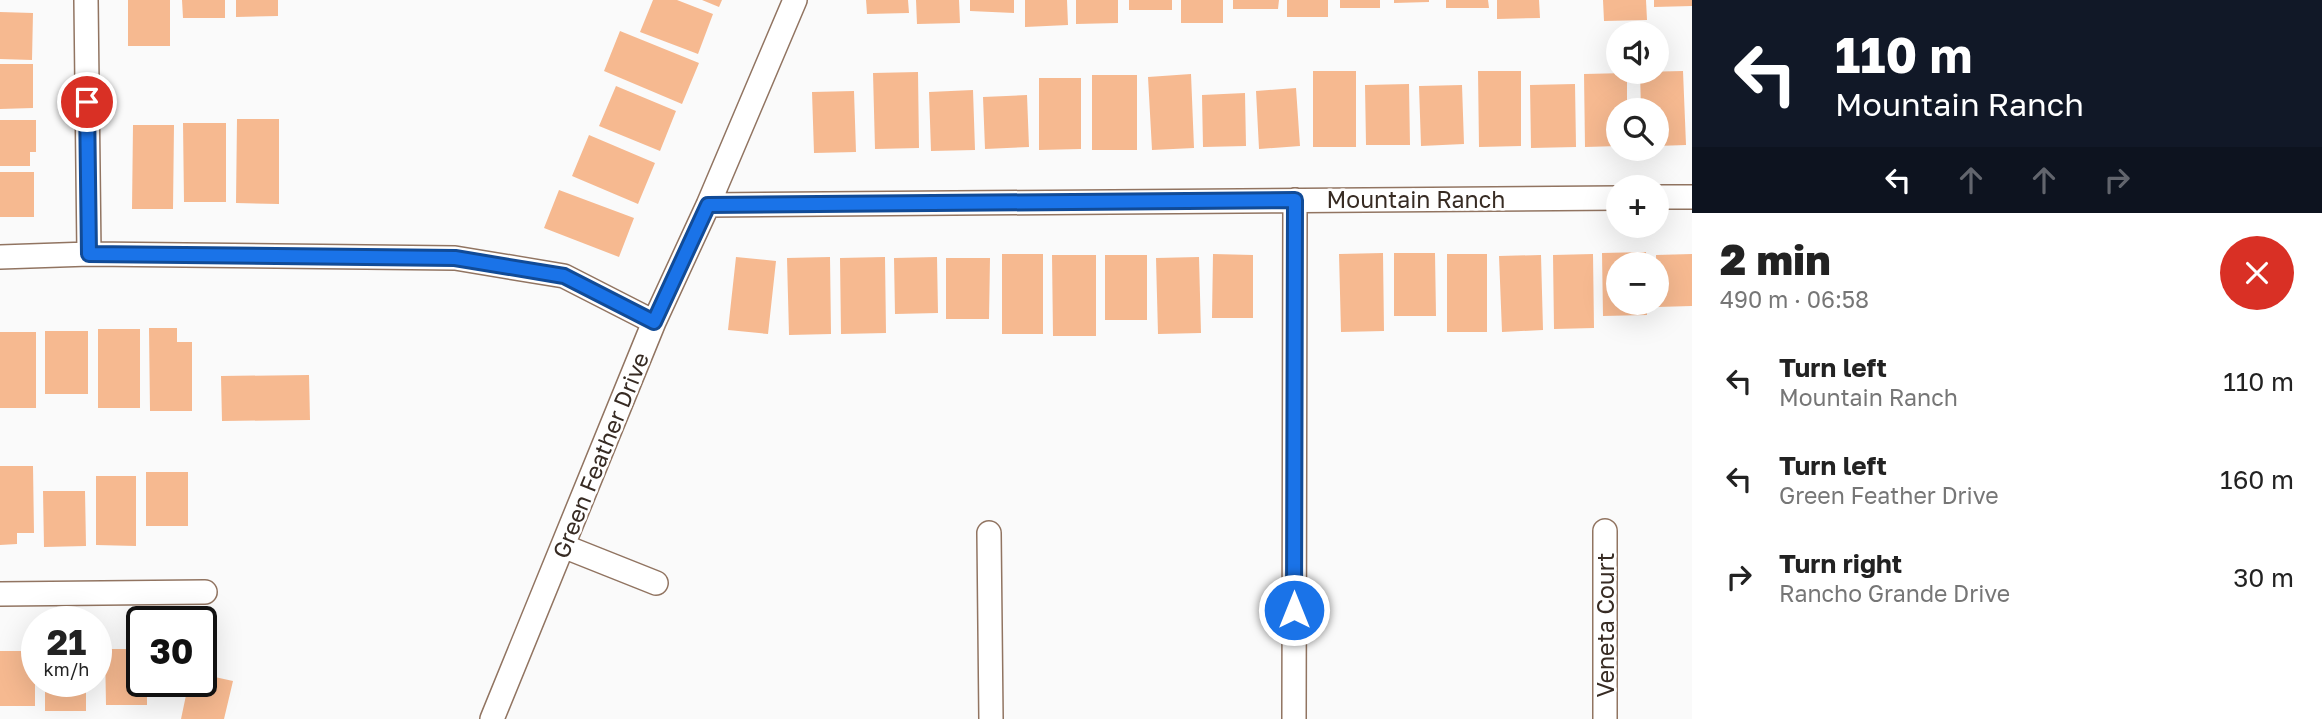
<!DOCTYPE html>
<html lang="en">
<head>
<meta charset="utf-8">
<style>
	body { margin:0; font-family:"Golos Text",sans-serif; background:#f6f6f6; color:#222; height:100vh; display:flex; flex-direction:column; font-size:26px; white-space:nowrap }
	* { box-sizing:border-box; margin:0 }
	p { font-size:23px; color:#767676 }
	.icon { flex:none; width:38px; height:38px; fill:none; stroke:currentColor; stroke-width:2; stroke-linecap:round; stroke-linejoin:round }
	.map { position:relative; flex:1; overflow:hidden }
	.panel { display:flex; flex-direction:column; background:#fff; width:630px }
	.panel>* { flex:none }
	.guide { background:#111827; color:#fff; overflow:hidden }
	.tools { position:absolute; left:1606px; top:21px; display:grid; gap:14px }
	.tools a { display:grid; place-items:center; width:63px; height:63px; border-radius:50%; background:#fff; box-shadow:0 7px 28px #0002; font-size:35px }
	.speed { position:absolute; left:21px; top:606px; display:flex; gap:14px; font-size:35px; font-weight:700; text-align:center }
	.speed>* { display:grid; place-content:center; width:91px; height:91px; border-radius:50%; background:#fff; box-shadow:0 7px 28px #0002; line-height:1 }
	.speed small { font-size:18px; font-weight:400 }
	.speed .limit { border:4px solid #111; border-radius:10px; background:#fff; color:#111 }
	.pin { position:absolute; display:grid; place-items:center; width:60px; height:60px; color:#fff; margin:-30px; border:4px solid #fff; border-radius:50%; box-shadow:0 2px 7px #0007 }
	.me { position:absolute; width:77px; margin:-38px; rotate:0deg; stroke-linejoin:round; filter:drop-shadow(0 0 5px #0008) }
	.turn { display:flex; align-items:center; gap:24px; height:147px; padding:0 28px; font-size:32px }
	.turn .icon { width:91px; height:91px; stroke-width:2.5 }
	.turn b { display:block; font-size:49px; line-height:60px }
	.lanes { display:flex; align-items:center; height:66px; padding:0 28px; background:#0003; justify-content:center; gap:35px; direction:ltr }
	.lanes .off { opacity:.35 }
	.round { display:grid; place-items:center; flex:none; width:74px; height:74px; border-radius:37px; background:#f6f6f6 }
	.overview { display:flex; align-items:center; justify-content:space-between; height:119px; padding:0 28px }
	h1 { font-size:42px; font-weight:800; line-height:52px }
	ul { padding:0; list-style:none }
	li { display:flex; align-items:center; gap:21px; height:98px; padding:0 28px }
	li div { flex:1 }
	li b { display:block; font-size:26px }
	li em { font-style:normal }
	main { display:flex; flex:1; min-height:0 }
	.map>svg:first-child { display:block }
	.building { fill:#f6b990 }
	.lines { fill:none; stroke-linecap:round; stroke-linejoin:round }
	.minor-casing { stroke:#917461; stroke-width:26 }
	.minor { stroke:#fff; stroke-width:23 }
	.route-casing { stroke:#114b97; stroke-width:18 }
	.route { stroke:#1a73e8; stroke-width:12 }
	.labels { text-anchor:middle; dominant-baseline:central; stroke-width:5; stroke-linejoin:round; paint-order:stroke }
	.street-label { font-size:23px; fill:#372b23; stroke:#fff }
</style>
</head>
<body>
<main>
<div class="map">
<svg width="1692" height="719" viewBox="0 0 1692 719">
	<rect width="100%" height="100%" fill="#fafafa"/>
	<path class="building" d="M128,0H170V46H128Z
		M182,0H225V18H183Z
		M236,0H278V16L236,17Z
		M653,0H677L713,14L698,54L640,32Z
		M702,0H722L719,7Z
		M866,0H908L909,13L867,14Z
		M916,0H959L960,23L917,24Z
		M970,0H1014V13L970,11Z
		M1025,0H1067L1068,25L1025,27Z
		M1076,0H1118V23L1076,24Z
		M1129,0H1172V10H1129Z
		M1181,0H1223V23H1181Z
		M1233,0H1279L1278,9H1233Z
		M1287,0H1328V17H1287Z
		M1340,0H1380V8H1340Z
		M1394,0H1429V2L1394,3Z
		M1446,0H1488L1489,8H1446Z
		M1497,0H1539L1540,18L1497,19Z
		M1603,0H1646L1647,20L1604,21Z
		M1654,0H1692V6L1654,7Z
		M0,12L33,13L32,60L0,59Z
		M620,31L699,63L682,104L604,71Z
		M0,64H33V108L0,109Z
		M1313,71H1356V147H1313Z
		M1478,71H1521V146L1479,147Z
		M1683,71L1686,145L1657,146V110H1641L1640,72Z
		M918,72L919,148L875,149L873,73Z
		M1627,73V110H1619V146L1585,147L1584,74Z
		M1191,74L1194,148L1152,150L1148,77Z
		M1092,75H1137V150H1092Z
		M1039,78H1081V149L1039,150Z
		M1409,84L1410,145H1366L1365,85Z
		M1575,84L1576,147L1531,148L1530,85Z
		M1462,85L1464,144L1421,146L1419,86Z
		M616,86L676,111L660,151L599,126Z
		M1296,88L1300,146L1259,149L1256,91Z
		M973,90L975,150L931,151L929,92Z
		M854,91L856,152L814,153L812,92Z
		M1245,93L1246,146L1203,147L1202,95Z
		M1027,95L1029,147L985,149L983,97Z
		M237,119H279V204L236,203Z
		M0,120H36V152H30V166H0Z
		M183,123H226V202H184Z
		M133,125H174L173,209H132Z
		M589,135L655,163L638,204L572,176Z
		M0,172H34V217H0Z
		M559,190L634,218L619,257L544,228Z
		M1646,252L1647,264H1619V303H1647V315L1603,316L1602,253Z
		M1383,253L1384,331L1341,332L1339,254Z
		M1394,253H1435L1436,316H1394Z
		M1002,254H1043V334H1002Z
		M1213,254L1253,255V318H1212Z
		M1447,254H1487V332H1447Z
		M1593,254L1594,328L1554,329L1553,255Z
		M1692,254V306L1657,307L1656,255Z
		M1052,255H1096V336H1053Z
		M1105,255H1147V320H1105Z
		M1541,255L1543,330L1502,332L1499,256Z
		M736,257L776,261L768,334L728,330Z
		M830,257L831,334L789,335L787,258Z
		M885,257L886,333L841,334L840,258Z
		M937,257L938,313L895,314L894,258Z
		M1199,257L1201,333L1158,334L1156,258Z
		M946,258H990L989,319H946Z
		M149,328H177V342H192V411H150Z
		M98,329H140V408H98Z
		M45,331H88V394H45Z
		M0,332H36V408H0Z
		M309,375L310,420L222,421L221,376Z
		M0,466H33L34,533H17V544L0,545Z
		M146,472H188V526H146Z
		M96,476H136V546L96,545Z
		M43,491H85L86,546L44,547Z
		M105,649H142V681H147V705H106Z
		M0,651H35V706H0Z
		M201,674L233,681L224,719H181L189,681H201Z
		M45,681H86V711H45Z"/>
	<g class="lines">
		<g class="minor-casing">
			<path id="minor" d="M86,0L89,254
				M1657,197H1692
				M708,205L1619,198
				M0,257L89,254L455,258L564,276L654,322
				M1605,531V719
				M989,533L991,719
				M563,546L656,583
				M0,594L205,592
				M492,719L654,322L708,205L795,0
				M1294,719L1295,200"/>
		</g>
		<use href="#minor" class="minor"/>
	</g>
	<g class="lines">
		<g class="route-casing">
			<path id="route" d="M87,102L89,254L455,258L564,276L654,322L708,205L1295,200L1294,610"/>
		</g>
		<use href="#route" class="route"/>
	</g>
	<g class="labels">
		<g class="street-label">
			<text x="1416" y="199">Mountain Ranch</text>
			<text transform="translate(600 455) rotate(-68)">Green Feather Drive</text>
			<text transform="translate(1605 625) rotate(-90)">Veneta Court</text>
		</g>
	</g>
</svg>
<div class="tools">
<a><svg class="icon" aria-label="sound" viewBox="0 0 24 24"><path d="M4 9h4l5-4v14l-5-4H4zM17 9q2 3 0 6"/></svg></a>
<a><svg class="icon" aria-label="search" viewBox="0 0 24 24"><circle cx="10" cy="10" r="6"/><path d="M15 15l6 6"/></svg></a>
<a>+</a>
<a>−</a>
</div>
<div class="speed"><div>21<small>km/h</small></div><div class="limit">30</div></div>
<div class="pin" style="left:87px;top:102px;background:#d93025"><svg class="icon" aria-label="arrive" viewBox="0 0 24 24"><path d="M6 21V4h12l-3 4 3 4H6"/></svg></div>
<svg class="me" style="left:1294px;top:610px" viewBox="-20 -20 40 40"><circle r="17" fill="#1a73e8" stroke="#fff" stroke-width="3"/><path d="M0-11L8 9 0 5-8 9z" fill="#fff"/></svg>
</div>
<section class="panel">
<div class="guide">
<div class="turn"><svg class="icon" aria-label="left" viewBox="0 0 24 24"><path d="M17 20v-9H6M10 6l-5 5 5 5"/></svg><div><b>110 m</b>Mountain Ranch</div></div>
<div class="lanes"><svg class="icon" aria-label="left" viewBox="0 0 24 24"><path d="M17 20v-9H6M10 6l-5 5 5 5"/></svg><svg class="icon off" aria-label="ahead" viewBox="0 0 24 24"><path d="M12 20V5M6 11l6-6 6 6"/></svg><svg class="icon off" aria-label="ahead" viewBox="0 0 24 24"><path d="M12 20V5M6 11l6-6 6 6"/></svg><svg class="icon off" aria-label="right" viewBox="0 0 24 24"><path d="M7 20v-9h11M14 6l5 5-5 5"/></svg></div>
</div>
<div class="overview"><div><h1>2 min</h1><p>490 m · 06:58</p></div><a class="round" style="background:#d93025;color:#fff"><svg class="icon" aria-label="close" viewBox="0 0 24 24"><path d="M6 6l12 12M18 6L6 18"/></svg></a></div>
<ul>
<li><svg class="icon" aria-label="left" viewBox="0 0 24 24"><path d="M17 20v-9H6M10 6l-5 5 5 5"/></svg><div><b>Turn left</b><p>Mountain Ranch</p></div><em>110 m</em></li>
<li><svg class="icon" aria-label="left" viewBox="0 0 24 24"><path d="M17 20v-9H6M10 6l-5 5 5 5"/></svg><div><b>Turn left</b><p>Green Feather Drive</p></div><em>160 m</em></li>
<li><svg class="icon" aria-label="right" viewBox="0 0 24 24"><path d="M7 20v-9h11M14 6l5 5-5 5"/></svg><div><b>Turn right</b><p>Rancho Grande Drive</p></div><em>30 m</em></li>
</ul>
</section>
</main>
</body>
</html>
